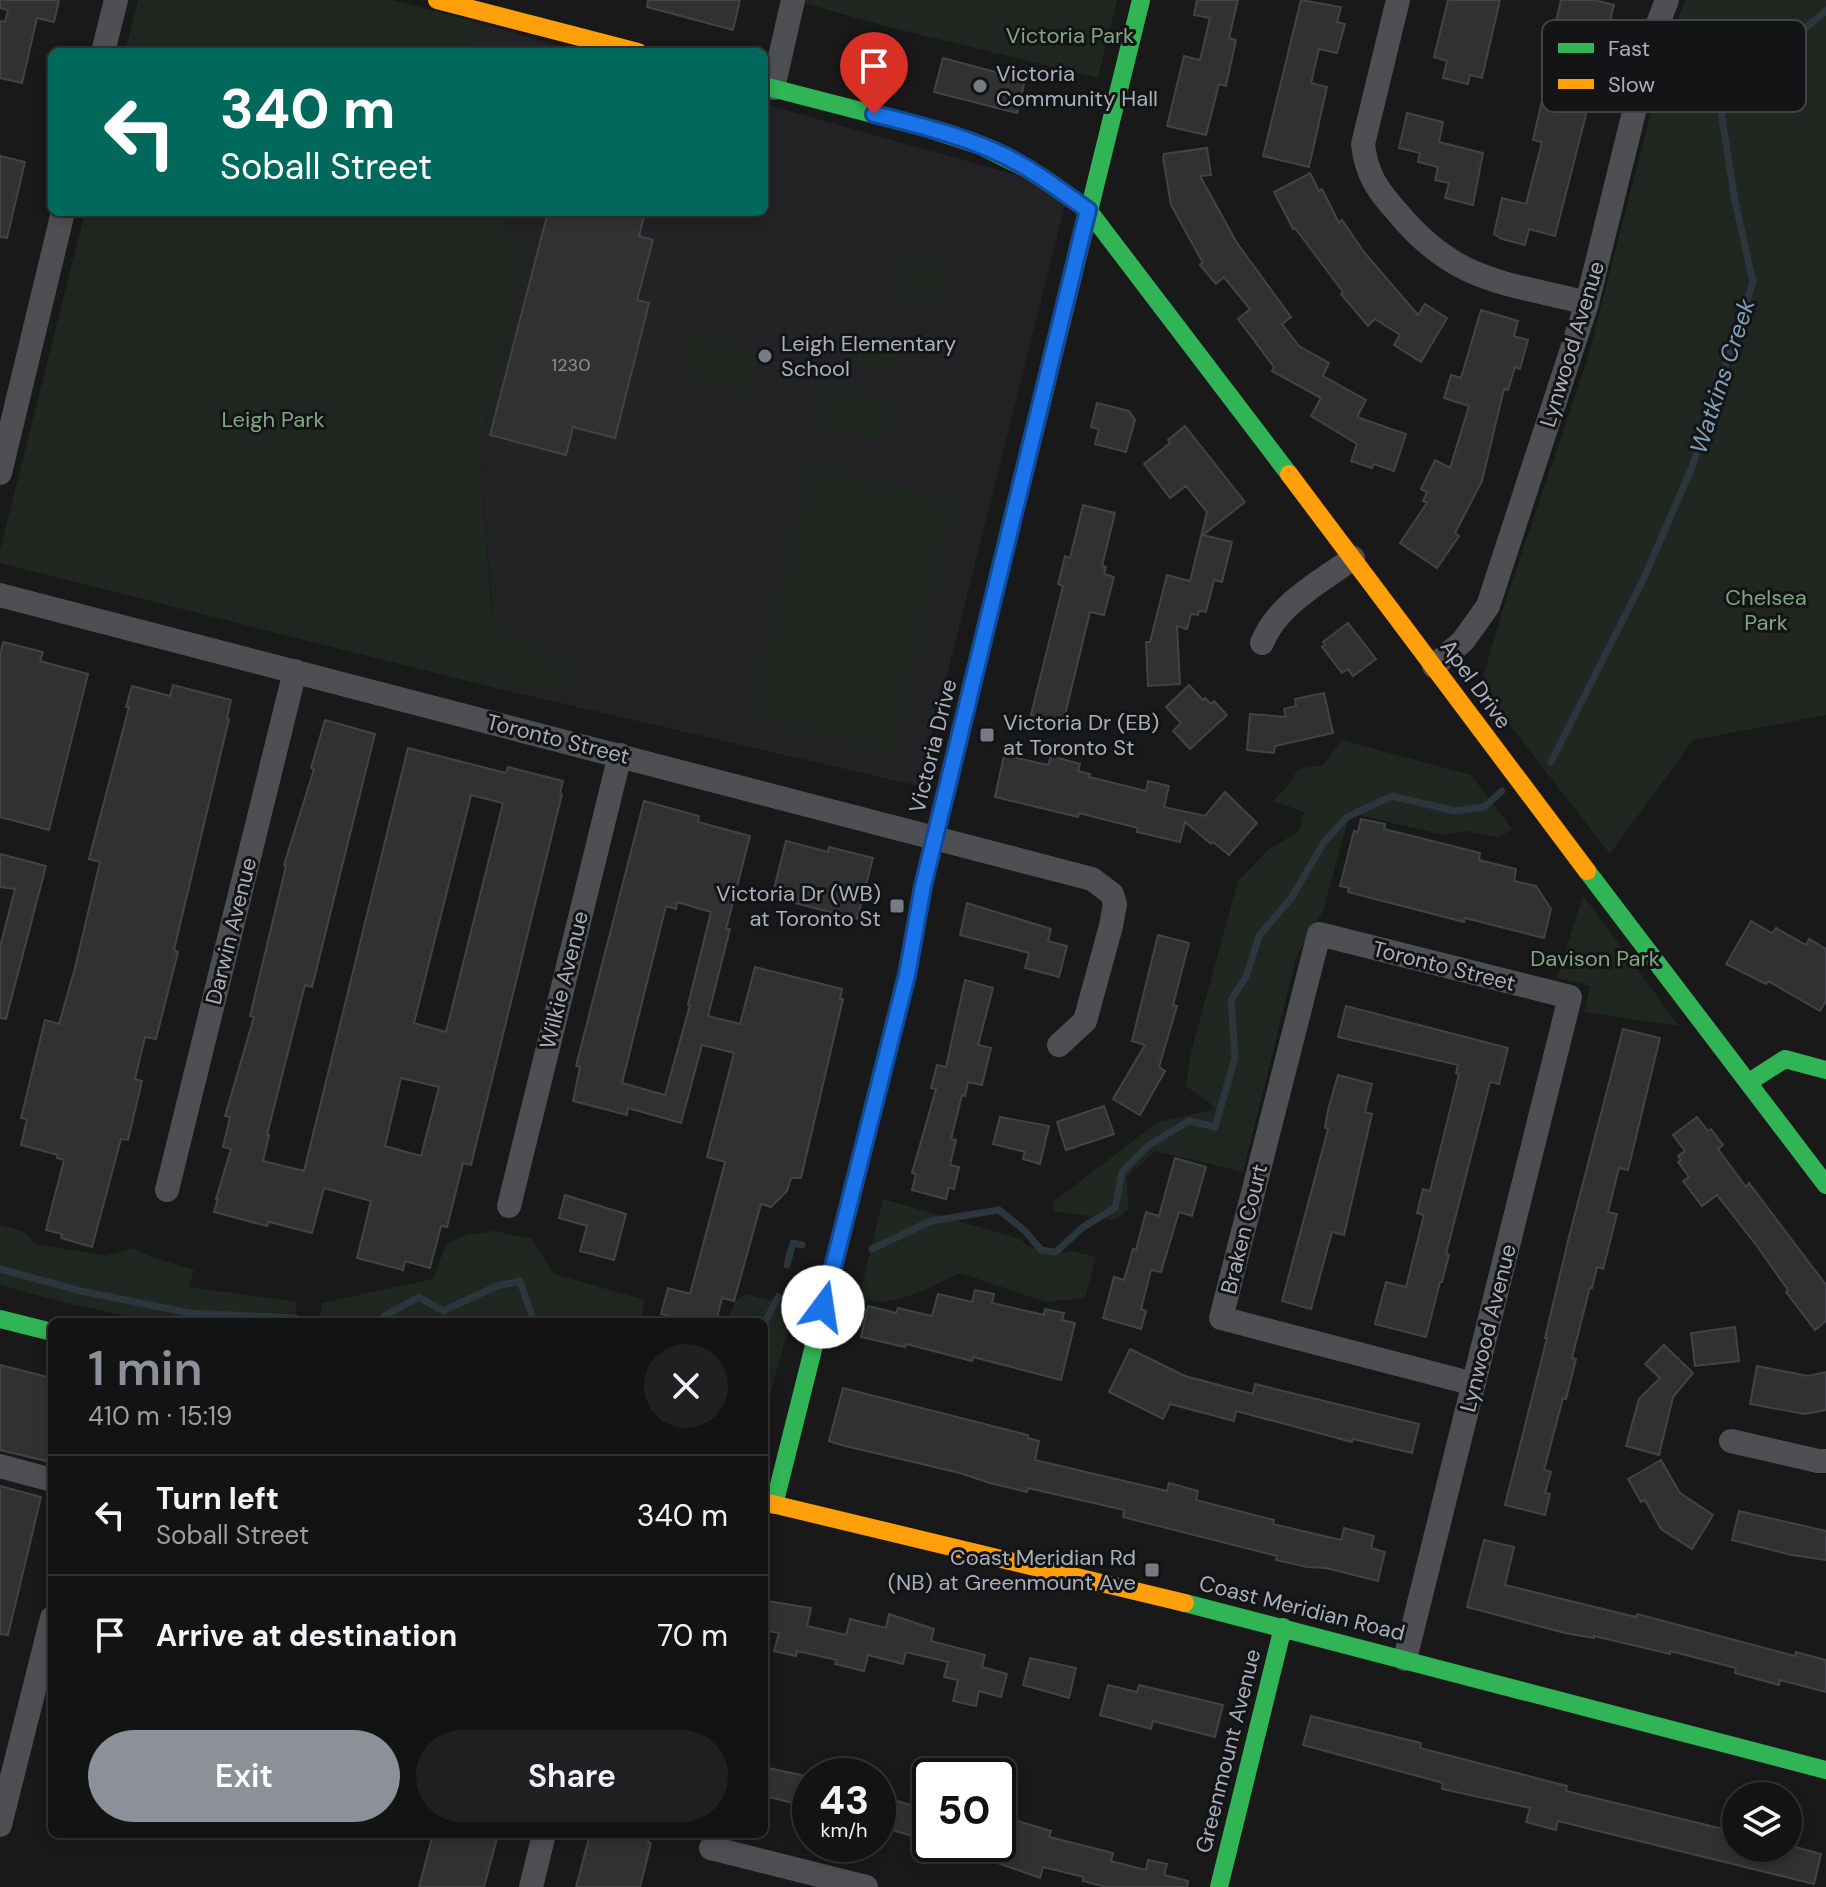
<!DOCTYPE html>
<html lang="en">
<head>
<meta charset="utf-8">
<style>
	body { margin:0; font-family:"DM Sans",sans-serif; background:#202022; color:#f1f3f6; height:100vh; display:flex; flex-direction:column; font-size:30px; white-space:nowrap }
	* { box-sizing:border-box; margin:0 }
	p { font-size:26px; color:#9d9ea0 }
	.icon { flex:none; width:44px; height:44px; fill:none; stroke:currentColor; stroke-width:2; stroke-linecap:round; stroke-linejoin:round }
	.map { position:relative; flex:1; overflow:hidden }
	.side { position:absolute; left:48px; top:1318px; width:720px; height:520px; display:flex; flex-direction:column; background:#131314; border-radius:12px; box-shadow:0 4px 12px #0003,0 0 0 2px #323234 }
	.side>* { flex:none }
	.hud { position:absolute; left:48px; top:48px; width:720px; height:168px; border-radius:12px; box-shadow:0 4px 12px #0003,0 0 0 2px #323234; background:#00695c; color:#fff; overflow:hidden }
	.controls { position:absolute; left:1722px; top:1782px; display:grid; gap:16px }
	.controls a { display:grid; place-items:center; width:80px; height:80px; border-radius:50%; background:#131314; box-shadow:0 4px 12px #0003,0 0 0 2px #323234; font-size:40px }
	.speed { position:absolute; left:792px; top:1758px; display:flex; gap:16px; font-size:40px; font-weight:700; text-align:center }
	.speed>* { display:grid; place-content:center; width:104px; height:104px; border-radius:50%; background:#131314; box-shadow:0 4px 12px #0003,0 0 0 2px #323234; line-height:1 }
	.speed small { font-size:20px; font-weight:400 }
	.speed .limit { border:4px solid #111; border-radius:12px; background:#fff; color:#111 }
	.pin { position:absolute; display:grid; place-items:center; width:68px; height:68px; color:#fff; margin:-82px -34px; border-radius:50% 50% 50% 0; rotate:-45deg; box-shadow:0 0 8px #0007 }
	.pin .icon { rotate:45deg }
	.me { position:absolute; width:88px; margin:-44px; rotate:14deg; stroke-linejoin:round; filter:drop-shadow(0 0 6px #0008) }
	.turn { display:flex; align-items:center; gap:28px; height:168px; padding:0 40px; font-size:36px }
	.turn .icon { width:104px; height:104px; stroke-width:2.5 }
	.turn b { display:block; font-size:56px; line-height:68px }
	.round { display:grid; place-items:center; flex:none; width:84px; height:84px; border-radius:42px; background:#202022 }
	.headline { display:flex; align-items:center; justify-content:space-between; height:136px; padding:0 40px }
	h1 { font-size:48px; font-weight:600; line-height:60px; color:#8c9099 }
	.cta { display:flex; gap:16px; margin-top:auto; padding:16px 40px }
	.cta a { flex:1; height:92px; border-radius:48px; background:#8c9099; color:#fff; font-size:32px; font-weight:600; line-height:92px; text-align:center }
	.cta a+a { background:#202022; color:#f1f3f6 }
	ul { padding:0; list-style:none }
	li { display:flex; align-items:center; gap:24px; height:120px; padding:0 40px; border-top:2px solid #323234 }
	li div { flex:1 }
	li b { display:block; font-size:30px }
	li em { font-style:normal }
	.map>svg:first-child { display:block }
	.built { fill:#232326 }
	.green { fill:#1f2720 }
	.lines { fill:none; stroke-linecap:round; stroke-linejoin:round }
	.stream { stroke:#2b363d; stroke-width:7 }
	.building { fill:#313132; stroke:#424346; stroke-width:2; fill-rule:evenodd }
	.street { stroke:#4d4f53; stroke-width:24 }
	.fast { stroke:#30b455; stroke-width:18 }
	.slow { stroke:#ff9f0a; stroke-width:18 }
	.route-casing { stroke:#114b97; stroke-width:20 }
	.route { stroke:#1a73e8; stroke-width:14 }
	.poi-dot { fill:#777b83; stroke:#131416; stroke-width:3 }
	.labels { text-anchor:middle; dominant-baseline:central; stroke-width:6; stroke-linejoin:round; paint-order:stroke }
	.number-label { font-size:18px; fill:#8c9099 }
	.park-label { font-size:22px; fill:#80a781; stroke:#131416 }
	.poi-label { font-size:22px; fill:#aab0bb; stroke:#131416; text-anchor:start }
	.street-label { font-size:22px; fill:#aab0bb; stroke:#131416 }
	.water-label { font-size:24px; font-style:italic; fill:#80a0b8; stroke:#131416 }
	.key { fill:#131416; stroke:#404348; stroke-width:2 }
	.key-label { font-size:22px; fill:#aab0bb }
</style>
</head>
<body>
<div class="map">
<svg width="1826" height="1887" viewBox="0 0 1826 1887">
	<rect width="100%" height="100%" fill="#19191a"/>
	<path class="built" d="M472,21L581,52H472Z
		M764,104L1069,190L919,786L499,689L479,448L524,265L504,212H764Z"/>
	<path class="green" d="M138,0H392L472,21V52H125Z
		M793,0H1117L1098,78L885,26Z
		M1685,0H1826V715L1693,740L1610,854L1480,687L1502,612L1588,357L1668,46Z
		M85,212H504L524,265L479,448L492,613L505,631L583,672L564,694L499,679V689L0,563V550Z
		M907,252L948,268L933,308L892,292Z
		M866,329L885,334L903,344L894,374L856,363Z
		M691,336L763,354L753,392L682,374Z
		M833,382L882,397L891,417L883,442L813,428L820,390Z
		M810,465L955,501L893,751L748,715Z
		M1342,740L1471,775L1513,830L1497,837L1466,831L1444,835L1350,813L1323,911L1297,955L1243,1172L1155,1151L1127,1177L1128,1210L1115,1220L1053,1211V1202L1158,1122L1212,1110L1211,1104L1186,1086L1191,1052L1238,881L1268,850L1299,831L1304,812L1273,801L1289,784L1298,769L1323,765Z
		M1583,895L1679,1026L1584,1012L1590,986L1557,978Z
		M883,1199L1021,1239L1026,1245L1049,1255L1070,1251L1096,1257L1085,1298L1046,1302L960,1273C928,1288 894,1309 859,1298Z
		M0,1225L22,1231L36,1244L106,1256L133,1248L152,1257L194,1270L189,1287L297,1302L294,1322H154L62,1302L0,1285Z
		M494,1231L532,1239L554,1274L645,1300L640,1322H319L322,1303L433,1279L446,1244L467,1235Z
		M746,1294L794,1307L764,1418V1322H726L736,1301Z"/>
	<g class="lines">
		<path class="stream" d="M1551,762L1644,578L1692,467L1753,282L1735,201L1719,99L1826,11
			M872,1249L931,1221L999,1210L1025,1231L1041,1250L1056,1252L1083,1227L1115,1208L1122,1172L1149,1145L1189,1121L1215,1127L1235,1058L1231,1000L1246,977L1259,936L1292,897L1324,842L1347,817L1392,796L1455,811L1484,807L1502,791
			M787,1265L793,1243L802,1245
			M0,1269L81,1291L190,1313L295,1318
			M378,1322L386,1315L419,1297L443,1311L497,1286L520,1281L534,1322
			M764,1324L778,1297"/>
	</g>
	<path class="building" d="M0,0H59L54,22L37,18L22,83L0,78V21L5,22L8,10L0,8Z
		M648,0H740L733,30L647,7Z
		M1197,0H1238L1229,38L1236,40L1226,86L1219,84L1206,135L1167,126L1184,56L1200,60L1210,18L1194,15Z
		M1301,0L1341,7L1337,22L1345,24L1337,53L1319,49L1311,83L1327,87L1309,167L1263,156Z
		M1448,0H1500L1482,78L1470,75L1468,84L1443,78L1447,61L1434,57Z
		M1561,0H1594L1614,5L1555,236L1529,229L1525,245L1502,239L1494,234L1502,198L1526,204L1542,142L1533,140L1547,79V68L1556,60L1563,28L1555,26Z
		M943,58L1025,80L1017,113L934,92Z
		M1407,113L1443,122L1439,142L1483,153L1473,205L1445,198L1449,183L1435,180L1438,167L1418,162L1420,153L1399,148Z
		M1207,148L1211,175L1200,176L1237,243L1291,317L1282,324L1299,346L1329,363L1323,376L1366,400L1357,417L1406,434L1394,471L1374,464L1372,468L1351,461L1357,444L1311,416L1321,398L1272,371L1274,367L1238,319L1250,309L1224,277L1216,284L1200,265L1203,263L1171,205L1163,157L1164,154Z
		M0,156L25,162L7,238L0,237Z
		M1310,173L1319,191L1322,189L1339,223L1342,220L1364,252L1418,315L1425,304L1447,318L1421,362L1394,345L1400,335L1375,319L1368,326L1341,294L1343,292L1295,228L1293,229L1274,192Z
		M548,212H645L639,236L653,240L637,300L649,303L615,438L573,427L566,455L490,435Z
		M1481,310L1518,321L1514,336L1528,340L1520,369L1515,367L1508,390L1504,389L1482,481L1455,533L1459,536L1437,568L1400,543L1427,503L1423,501L1427,492L1421,489L1435,460L1450,468L1469,406L1444,398L1451,375L1461,378Z
		M1097,403L1129,411L1135,420L1126,452L1095,444L1099,429L1091,427Z
		M1185,426L1245,502L1203,535L1232,542L1222,582L1214,580L1206,612L1199,611L1198,615L1191,614L1187,629L1177,626L1180,684L1148,686L1146,642H1150L1167,575L1190,581L1207,512L1186,486L1170,498L1144,464L1170,443L1168,440Z
		M1083,505L1115,513L1102,566L1106,567L1104,574L1114,577L1104,615L1090,612L1063,723L1031,715L1063,586L1058,584L1065,556L1070,558Z
		M1348,623L1376,659L1353,676L1348,669L1342,673L1322,647L1325,645L1323,642Z
		M3,642L43,652L40,661L88,674L49,830L0,817V656Z
		M173,685L231,700L227,718L229,719L174,950L178,952L156,1039L145,1037L135,1079L142,1081L128,1140L121,1139L92,1247L61,1238L62,1234L46,1230L64,1160L57,1158L58,1155L21,1145L27,1119L21,1118L45,1020L59,1024L75,968L100,862L89,859L129,707H126L132,686L170,696Z
		M1189,685L1203,700L1205,698L1211,704L1214,701L1227,715L1190,749L1173,731L1181,723L1166,707Z
		M1324,693L1333,733L1275,746L1274,753L1247,750L1250,714L1286,717L1284,709L1296,706L1295,699Z
		M325,720L375,734L312,987L305,985L267,1135H269L263,1161L304,1171L408,748L506,773L508,767L563,781L560,793L562,794L471,1165L463,1163L447,1227L441,1226L430,1268L405,1261L403,1270L357,1258L371,1201L324,1188L312,1233L269,1222L267,1226L214,1212L218,1199H216L231,1149L223,1147L230,1117L225,1116L254,1017L250,1016L286,866L284,865L314,769L311,768ZM471,795L503,803L446,1032L414,1023ZM401,1078L439,1087L421,1156L385,1146Z
		M1004,755L1048,765L1051,756L1080,764L1078,771L1090,774L1089,777L1146,791L1148,781L1169,786L1164,807L1205,816L1225,792L1257,823L1229,855L1213,842L1211,844L1185,822L1180,842L1137,832L1138,828L1079,813L1078,817L995,797Z
		M644,801L699,816L698,822L750,836L726,929H730L708,1016L740,1024L755,967L842,989L840,999H843L801,1178H791L787,1191L771,1207L761,1204L734,1301L722,1298L716,1322H682V1319L661,1314L668,1288L690,1294L725,1162L707,1157L734,1053L702,1045L681,1123L628,1108L627,1115L573,1101L580,1067L576,1066ZM677,902L711,912L688,1005H690L665,1095L622,1083L666,906L676,909Z
		M1361,819L1385,824L1384,829L1480,853L1479,860L1516,869L1514,881L1536,886L1551,909L1544,938L1465,918L1464,922L1348,892L1349,888L1340,886L1354,831L1358,832Z
		M786,841L828,852L829,847L873,858L857,919L772,897Z
		M0,854L46,866L6,1019L0,1018V947L15,889L0,887Z
		M967,903L1051,929L1048,941L1067,946L1059,977L1025,968L1029,953L960,935Z
		M1751,921L1772,933L1776,928L1806,945L1809,939L1826,949V1001L1820,1011L1768,981L1766,984L1726,964Z
		M1158,935L1189,943L1173,1005L1177,1006L1159,1067L1165,1071L1140,1115L1113,1099L1145,1045L1132,1041Z
		M965,980L993,988L978,1045L991,1048L982,1085L968,1082L965,1096L962,1095L951,1139L956,1140L950,1165L959,1167L954,1189L949,1187L946,1199L912,1190L916,1174L912,1173L936,1089L931,1088L937,1065L946,1067Z
		M1346,1006L1508,1048L1499,1084L1490,1082L1446,1254L1449,1255L1442,1282H1440L1426,1337L1375,1324L1386,1282L1406,1287L1424,1215L1417,1213L1423,1189L1430,1191L1459,1074L1456,1073L1458,1065L1338,1037Z
		M1623,1029L1660,1038L1628,1170L1619,1168L1608,1212L1617,1214L1611,1238L1603,1269L1597,1267L1592,1288L1590,1287L1572,1358L1576,1359L1566,1399L1563,1398L1544,1470L1551,1472L1545,1493L1550,1494L1545,1515L1505,1505L1547,1338H1545L1569,1237Z
		M1338,1075L1372,1084L1365,1112L1372,1114L1344,1235L1332,1232L1311,1309L1282,1301L1328,1129L1325,1128L1328,1110Z
		M1104,1106L1114,1134L1066,1150L1057,1122Z
		M1000,1117L1049,1126L1040,1164L1023,1159L1025,1152L993,1144Z
		M1697,1117L1708,1131L1711,1129L1723,1145L1718,1149L1746,1187L1749,1183L1826,1285V1321L1815,1330L1786,1292L1788,1290L1757,1246L1717,1195L1702,1206L1683,1181L1689,1177L1678,1162L1681,1160L1678,1156L1685,1151L1673,1135Z
		M1175,1158L1206,1167L1192,1216L1179,1212L1161,1272L1151,1270L1141,1309L1146,1311L1141,1329L1103,1318L1114,1277L1124,1280L1133,1249L1136,1250L1146,1212L1159,1216Z
		M565,1195L626,1214L614,1260L580,1251L587,1226L559,1218Z
		M975,1290L994,1294L992,1303L1044,1315L1045,1309L1064,1313L1062,1320L1075,1323L1061,1380L973,1357L972,1361L906,1344L905,1347L861,1337L868,1306L896,1313L898,1308L932,1316L938,1294L972,1302Z
		M1735,1327L1739,1361L1695,1366L1691,1333Z
		M1664,1345L1693,1373L1673,1397L1659,1455L1626,1446L1639,1399L1660,1378L1645,1364Z
		M1130,1349L1185,1376L1253,1394L1255,1384L1419,1424L1412,1453L1353,1439L1352,1442L1236,1411L1234,1421L1170,1404L1163,1419L1109,1392Z
		M0,1365L52,1378V1438L46,1461L0,1450Z
		M1757,1366L1808,1376L1826,1372V1410L1805,1414L1750,1404Z
		M843,1388L1028,1435V1438L1039,1441L1035,1460L1167,1491L1169,1483L1198,1491L1196,1500L1274,1520L1273,1524L1341,1540L1344,1528L1374,1536L1371,1548L1385,1552L1378,1581L1326,1568L1307,1567L1276,1560L1277,1556L1123,1517L1124,1510L1028,1488L1027,1492L990,1483L960,1473L841,1445L829,1441Z
		M1661,1460L1680,1493L1713,1515L1692,1549L1661,1529L1645,1500L1641,1502L1628,1479Z
		M0,1486L41,1497L8,1635L0,1634Z
		M1739,1511L1826,1531V1560L1792,1555L1732,1540Z
		M1484,1540L1514,1547L1505,1585L1636,1617L1637,1614L1795,1656L1796,1652L1826,1660V1692L1780,1680L1779,1685L1735,1673L1736,1668L1670,1651V1654L1594,1636V1638L1565,1633L1467,1607Z
		M767,1601L811,1608L807,1626L846,1635L850,1619L886,1628L889,1614L934,1629L931,1641L985,1655L982,1667L1007,1674L1001,1697L979,1691L976,1706L953,1701L958,1680L944,1677L948,1662L906,1652L903,1664L868,1655L864,1671L835,1664L837,1660L797,1651L796,1656L774,1651L779,1633L764,1630Z
		M1030,1658L1076,1668L1069,1698L1023,1685Z
		M1108,1685L1137,1692L1139,1685L1223,1705L1215,1737L1153,1721L1151,1729L1100,1715Z
		M1311,1716L1421,1743L1420,1748L1567,1786L1566,1791L1736,1832V1848H1788V1845L1821,1854L1814,1884L1558,1821L1556,1830L1526,1822L1530,1808L1442,1789L1443,1783L1303,1745Z
		M764,1767L810,1777V1807L764,1796Z
		M878,1795L930,1811V1841L878,1826Z
		M998,1815L1051,1831L1049,1837L1113,1853L1111,1861L1146,1870L1148,1860L1167,1864L1164,1875L1188,1881L1187,1887H1106L1083,1881L1084,1877L1043,1867L1040,1878L955,1848L956,1844H998Z
		M433,1834H495L494,1837L497,1838L484,1887H419Z
		M590,1834H650L648,1843H651L640,1887H576Z"/>
	<g class="lines">
		<path class="street" d="M1398,0L1363,144C1366,174 1378,191 1398,213C1456,283 1505,282 1587,303
			M103,52L116,0
			M773,88L793,0
			M0,473L63,212
			M0,595L1092,879L1112,894L1115,904L1111,926L1085,1021L1059,1045
			M1262,643C1277,604 1321,582 1353,558
			M1434,666L1463,641L1488,606L1587,303L1652,39L1667,0
			M167,1190L295,671
			M509,1206L620,755
			M1731,1441L1818,1461H1826
			M0,1466L52,1480
			M1405,1659L1570,997L1319,934L1221,1318L1474,1384
			M0,1825L52,1618
			M711,1848L866,1887
			M531,1887L544,1834"/>
		<path class="fast" d="M764,86L923,127L981,146L1033,172L1088,210L1289,474
			M1065,308L1141,0
			M1587,871L1826,1185
			M1749,1082L1785,1059L1826,1070
			M0,1319L52,1332
			M774,1505L907,975L923,886L961,729
			M1185,1603L1826,1770
			M1219,1887L1283,1627"/>
		<path class="slow" d="M437,0L638,52
			M1289,474L1587,871
			M961,729L1065,308
			M764,1502L1185,1603"/>
	</g>
	<g class="lines">
		<g class="route-casing">
			<path id="route" d="M823,1307L907,975L923,886L1088,210C1061,191 1035,171 1005,156C964,136 918,125 874,114"/>
		</g>
		<use href="#route" class="route"/>
	</g>
	<g class="poi-dot">
		<circle cx="980" cy="86" r="8"/>
		<circle cx="765" cy="356" r="8"/>
		<rect x="979" y="727" width="16" height="16" rx="4"/>
		<rect x="889" y="898" width="16" height="16" rx="4"/>
		<rect x="1144" y="1562" width="16" height="16" rx="4"/>
	</g>
	<g class="labels">
		<g class="number-label">
			<text x="571" y="365">1230</text>
		</g>
		<g class="park-label">
			<text x="1070" y="35">Victoria Park</text>
			<text x="273" y="419">Leigh Park</text>
			<text x="1766" y="597">Chelsea<tspan x="1766" dy="25">Park</tspan></text>
			<text x="1595" y="958">Davison Park</text>
		</g>
		<g class="poi-label">
			<text x="996" y="73">Victoria<tspan x="996" dy="25">Community Hall</tspan></text>
			<text x="781" y="343">Leigh Elementary<tspan x="781" dy="25">School</tspan></text>
			<text x="1003" y="722">Victoria Dr (EB)<tspan x="1003" dy="25">at Toronto St</tspan></text>
			<text x="881" y="893" text-anchor="end">Victoria Dr (WB)<tspan x="881" dy="25">at Toronto St</tspan></text>
			<text x="1136" y="1557" text-anchor="end">Coast Meridian Rd<tspan x="1136" dy="25">(NB) at Greenmount Ave</tspan></text>
		</g>
		<g class="street-label">
			<text transform="translate(1572 344) rotate(-73)">Lynwood Avenue</text>
			<text transform="translate(1476 684) rotate(54)">Apel Drive</text>
			<text transform="translate(558 739) rotate(14)">Toronto Street</text>
			<text transform="translate(933 746) rotate(-76)">Victoria Drive</text>
			<text transform="translate(231 931) rotate(-76)">Darwin Avenue</text>
			<text transform="translate(1444 966) rotate(14)">Toronto Street</text>
			<text transform="translate(564 980) rotate(-76)">Wilkie Avenue</text>
			<text transform="translate(1244 1229) rotate(-76)">Braken Court</text>
			<text transform="translate(1488 1328) rotate(-76)">Lynwood Avenue</text>
			<text transform="translate(1302 1608) rotate(14)">Coast Meridian Road</text>
			<text transform="translate(1228 1751) rotate(-76)">Greenmount Avenue</text>
		</g>
		<g class="water-label">
			<text transform="translate(1722 376) rotate(-72)">Watkins Creek</text>
		</g>
	</g>
	<rect x="1542" y="20" width="264" height="92" rx="12" class="key"/>
	<rect x="1558" y="43" width="36" height="10" fill="#30b455"/>
	<rect x="1558" y="79" width="36" height="10" fill="#ff9f0a"/>
	<g class="key-label">
		<text x="1608" y="56">Fast</text>
		<text x="1608" y="92">Slow</text>
	</g>
</svg>
<div class="controls">
<a><svg class="icon" aria-label="layers" viewBox="0 0 24 24"><path d="M12 4l9 5-9 5-9-5zM3 14l9 5 9-5"/></svg></a>
</div>
<div class="speed"><div>43<small>km/h</small></div><div class="limit">50</div></div>
<div class="pin" style="left:874px;top:114px;background:#d93025"><svg class="icon" aria-label="arrive" viewBox="0 0 24 24"><path d="M6 21V4h12l-3 4 3 4H6"/></svg></div>
<svg class="me" style="left:823px;top:1307px" viewBox="-20 -20 40 40"><circle r="19" fill="#fff"/><path d="M0-13L10 11 0 6-10 11z" fill="#1a73e8"/></svg>
<div class="hud">
<div class="turn"><svg class="icon" aria-label="left" viewBox="0 0 24 24"><path d="M17 20v-9H6M10 6l-5 5 5 5"/></svg><div><b>340 m</b>Soball Street</div></div>
</div>
<section class="side">
<div class="headline"><div><h1>1 min</h1><p>410 m · 15:19</p></div><a class="round"><svg class="icon" aria-label="close" viewBox="0 0 24 24"><path d="M6 6l12 12M18 6L6 18"/></svg></a></div>
<ul>
<li><svg class="icon" aria-label="left" viewBox="0 0 24 24"><path d="M17 20v-9H6M10 6l-5 5 5 5"/></svg><div><b>Turn left</b><p>Soball Street</p></div><em>340 m</em></li>
<li><svg class="icon" aria-label="arrive" viewBox="0 0 24 24"><path d="M6 21V4h12l-3 4 3 4H6"/></svg><div><b>Arrive at destination</b></div><em>70 m</em></li>
</ul>
<div class="cta"><a>Exit</a><a>Share</a></div>
</section>
</div>
</body>
</html>
